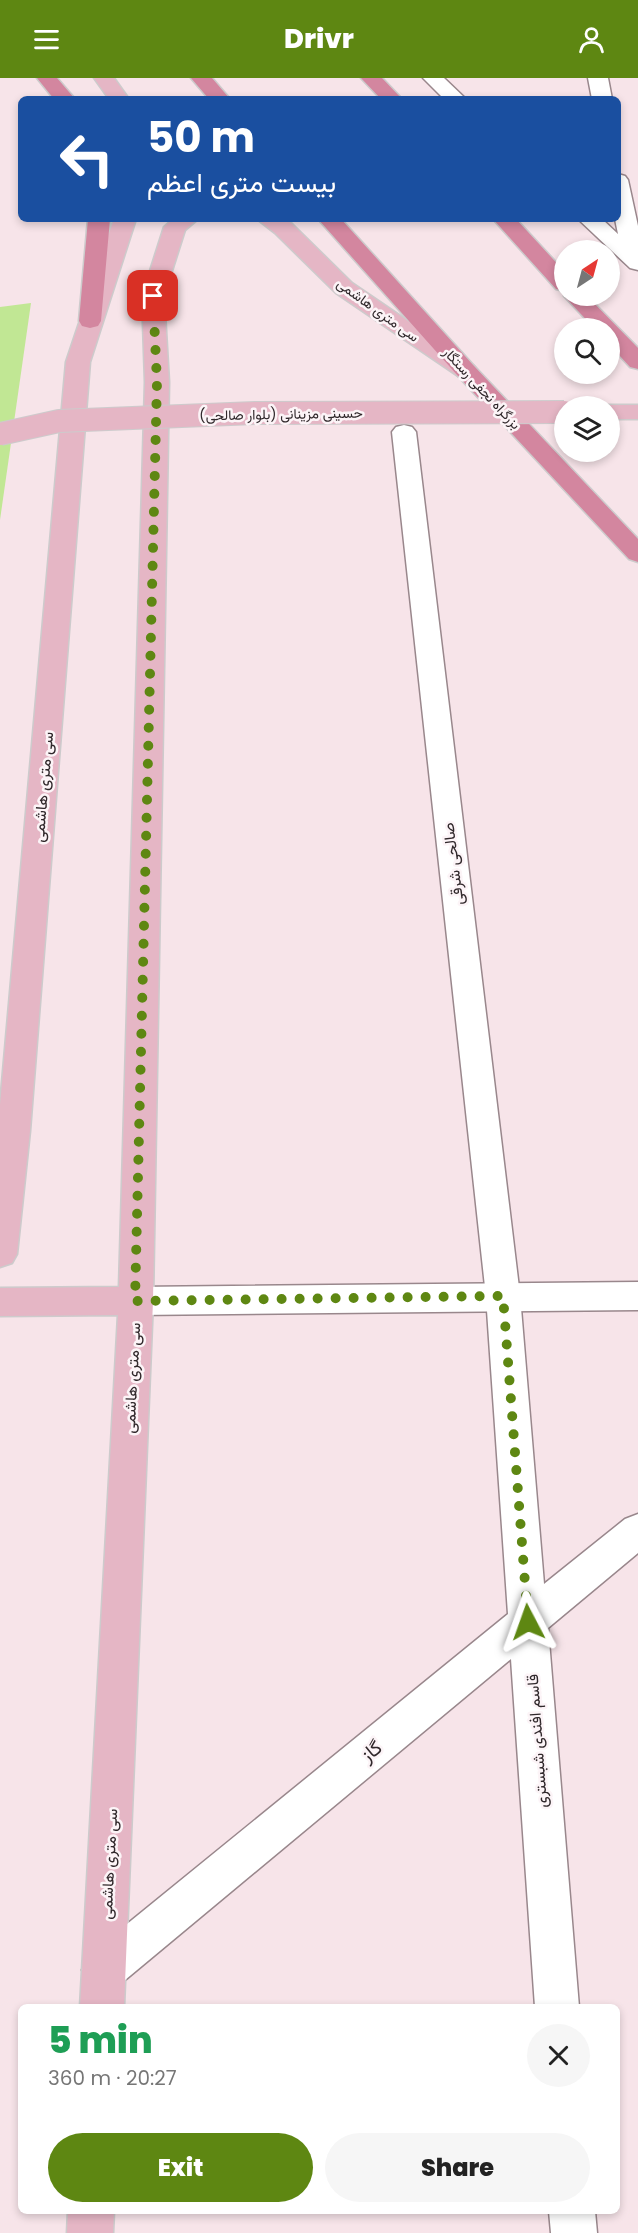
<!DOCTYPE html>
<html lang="en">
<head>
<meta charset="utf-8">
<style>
	body { margin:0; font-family:Poppins,Vazirmatn,sans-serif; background:#f6f6f6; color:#222; height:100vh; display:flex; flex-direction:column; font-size:22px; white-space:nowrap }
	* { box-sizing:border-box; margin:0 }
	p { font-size:20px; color:#767676 }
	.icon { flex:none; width:33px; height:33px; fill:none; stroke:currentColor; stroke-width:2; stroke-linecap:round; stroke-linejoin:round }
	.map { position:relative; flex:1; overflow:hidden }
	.panel { position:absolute; left:18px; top:1926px; width:602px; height:210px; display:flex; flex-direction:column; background:#fff; border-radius:9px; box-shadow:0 3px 9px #0003 }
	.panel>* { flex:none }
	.banner { position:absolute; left:18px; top:18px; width:603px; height:126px; border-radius:9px; box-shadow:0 3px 9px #0003; background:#1a4fa0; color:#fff; overflow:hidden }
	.needle { width:39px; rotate:36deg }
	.tools { position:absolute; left:554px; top:162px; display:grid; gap:12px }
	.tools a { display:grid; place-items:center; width:66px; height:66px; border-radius:50%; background:#fff; box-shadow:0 3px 9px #0003; font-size:30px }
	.pin { position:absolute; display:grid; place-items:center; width:51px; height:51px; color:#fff; margin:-26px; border-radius:12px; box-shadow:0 3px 9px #0006 }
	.me { position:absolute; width:66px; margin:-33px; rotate:356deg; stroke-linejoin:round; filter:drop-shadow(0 0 4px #0008) }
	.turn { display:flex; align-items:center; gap:21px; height:126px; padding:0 30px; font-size:27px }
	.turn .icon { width:78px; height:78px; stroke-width:2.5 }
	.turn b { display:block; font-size:42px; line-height:51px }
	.round { display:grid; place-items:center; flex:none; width:63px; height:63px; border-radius:32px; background:#f6f6f6 }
	.headline { display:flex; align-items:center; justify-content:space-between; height:102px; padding:0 30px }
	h1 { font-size:36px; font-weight:800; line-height:45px; color:#1e9e55 }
	.button { display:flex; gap:12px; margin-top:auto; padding:12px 30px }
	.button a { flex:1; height:69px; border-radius:36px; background:#5e8712; color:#fff; font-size:24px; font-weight:800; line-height:69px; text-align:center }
	.button a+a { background:#f6f6f6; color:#222 }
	header { display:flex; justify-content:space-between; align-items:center; height:78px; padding:0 30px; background:#5e8712; color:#fff; font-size:27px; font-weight:800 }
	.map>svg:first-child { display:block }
	.green { fill:#c1e794 }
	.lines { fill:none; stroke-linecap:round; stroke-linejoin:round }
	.street-casing { stroke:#99878c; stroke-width:3 }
	.secondary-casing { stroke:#99878c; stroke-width:3 }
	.primary-casing { stroke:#cdcbcc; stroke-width:3 }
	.highway-casing { stroke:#cdcbcc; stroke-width:3 }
	.street { fill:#fff; fill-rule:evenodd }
	.secondary { fill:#fff; fill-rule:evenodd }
	.primary { fill:#e5b6c5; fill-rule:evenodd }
	.highway { fill:#d3869f; fill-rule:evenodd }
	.primary-bridge-casing { stroke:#cdcbcc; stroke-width:24; stroke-linecap:butt }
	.primary-bridge { stroke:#e5b6c5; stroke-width:22 }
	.route { stroke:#5e8712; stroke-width:10; stroke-dasharray:0 18 }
	.labels { text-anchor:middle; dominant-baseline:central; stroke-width:5; stroke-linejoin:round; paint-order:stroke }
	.far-street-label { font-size:14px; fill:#30282b; stroke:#fcf4f7 }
	.street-label { font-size:16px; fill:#30282b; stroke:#fcf4f7 }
	.near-street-label { font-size:20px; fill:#30282b; stroke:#fcf4f7 }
</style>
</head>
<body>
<header><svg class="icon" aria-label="menu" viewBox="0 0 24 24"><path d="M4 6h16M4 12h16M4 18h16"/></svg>Drivr<svg class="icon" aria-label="person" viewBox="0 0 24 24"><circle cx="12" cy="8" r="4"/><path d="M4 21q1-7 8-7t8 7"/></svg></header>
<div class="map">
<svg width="638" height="2155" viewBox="0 0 638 2155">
	<rect width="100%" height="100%" fill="#f7e4e9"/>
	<path class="green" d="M31,225L0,442V229Z"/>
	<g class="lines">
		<g class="street-casing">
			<path id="street" d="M423,0H444L466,21H444Z
				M588,0H608L612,21H592Z
				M618,96L625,98L628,102L638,148V192L630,190L578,141H602L618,156L615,141H618Z
				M404,347L412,349L416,354L520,1218L544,1506L625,1441L638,1436V1475L548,1550L579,1929H535L511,1581L119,1907L104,1913L89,1907L82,1892L89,1877L508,1536L486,1218L392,354L396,349Z
				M549,2133H595L597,2155H551Z"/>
		</g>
		<g class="secondary-casing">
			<path id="secondary" d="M638,1204V1232L136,1237L124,1233L119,1223L124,1213L136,1209Z"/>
		</g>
		<g class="primary-casing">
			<path id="primary" d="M94,0H114L129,21H109Z
				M114,141H136L90,284L30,1053L17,1176L12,1185L0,1189V1027L66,284Z
				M173,141H198L185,152L164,218L169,304L153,1223L124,1929H80L118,1237L0,1238V1210L119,1209L145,304L142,218L164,149Z
				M257,141H283L291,145L352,205L474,288L478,293L474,298L466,300L458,298L336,215L275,155Z
				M609,327H638V341H609V328H603Z
				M68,2133H114L113,2155H67Z"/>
		</g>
		<g class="highway-casing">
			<path id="highway" d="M37,0H57L75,21H54Z
				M191,0H212L230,21H209Z
				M361,0H382L402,21H381Z
				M88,141H110L101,243L98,248L90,250L82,248L79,243Z
				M318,141H341L474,288L638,461V484L629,481L458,298Z
				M493,141H516L564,193V213L556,211Z
				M564,218H587L638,270V291L630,289L609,266V250H594Z"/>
		</g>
		<use href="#street" class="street"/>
		<use href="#secondary" class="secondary"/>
		<use href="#primary" class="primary"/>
		<use href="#highway" class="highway"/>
		<g class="primary-bridge-casing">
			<path id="primary-bridge" d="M0,356L59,343L255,335L564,334"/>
		</g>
		<use href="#primary-bridge" class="primary-bridge"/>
	</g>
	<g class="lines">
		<path class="route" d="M153,218L157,304L135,1223L503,1218L528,1544"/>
	</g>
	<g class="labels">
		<g class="far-street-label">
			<text transform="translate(378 232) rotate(36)">سی متری هاشمی</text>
			<text transform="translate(482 310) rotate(47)">بزرگراه نجفی رستگار</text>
			<text transform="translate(281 336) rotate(-1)">حسینی مزینانی (بلوار صالحی)</text>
		</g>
		<g class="street-label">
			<text transform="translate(43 709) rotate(-85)">سی متری هاشمی</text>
			<text transform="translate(453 786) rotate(-97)">صالحی شرقی</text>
			<text transform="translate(132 1300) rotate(-87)">سی متری هاشمی</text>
			<text transform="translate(537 1663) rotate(-94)">قاسم افندی شبستری</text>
			<text transform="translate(109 1786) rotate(-87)">سی متری هاشمی</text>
		</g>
		<g class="near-street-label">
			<text transform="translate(371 1673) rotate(-39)">گاز</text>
		</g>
	</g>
</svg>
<div class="tools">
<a><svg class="needle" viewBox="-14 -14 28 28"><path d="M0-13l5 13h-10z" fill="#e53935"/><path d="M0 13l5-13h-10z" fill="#767676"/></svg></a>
<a><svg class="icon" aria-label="search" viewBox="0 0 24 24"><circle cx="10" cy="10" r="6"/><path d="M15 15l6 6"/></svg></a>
<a><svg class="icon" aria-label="layers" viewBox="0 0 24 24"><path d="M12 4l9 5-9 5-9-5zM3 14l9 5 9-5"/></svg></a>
</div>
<div class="pin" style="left:153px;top:218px;background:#d93025"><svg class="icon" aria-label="arrive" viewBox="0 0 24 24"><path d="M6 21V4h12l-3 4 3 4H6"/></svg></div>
<svg class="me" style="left:528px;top:1544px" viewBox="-20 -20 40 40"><path d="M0-17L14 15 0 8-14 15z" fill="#5e8712" stroke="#fff" stroke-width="4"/></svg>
<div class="banner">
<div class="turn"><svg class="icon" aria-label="left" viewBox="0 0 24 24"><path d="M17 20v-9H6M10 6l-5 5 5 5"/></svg><div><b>50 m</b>بیست متری اعظم</div></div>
</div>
<section class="panel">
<div class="headline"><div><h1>5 min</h1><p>360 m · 20:27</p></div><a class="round"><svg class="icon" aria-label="close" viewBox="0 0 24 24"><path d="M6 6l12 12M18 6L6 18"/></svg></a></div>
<div class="button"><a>Exit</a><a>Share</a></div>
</section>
</div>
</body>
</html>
